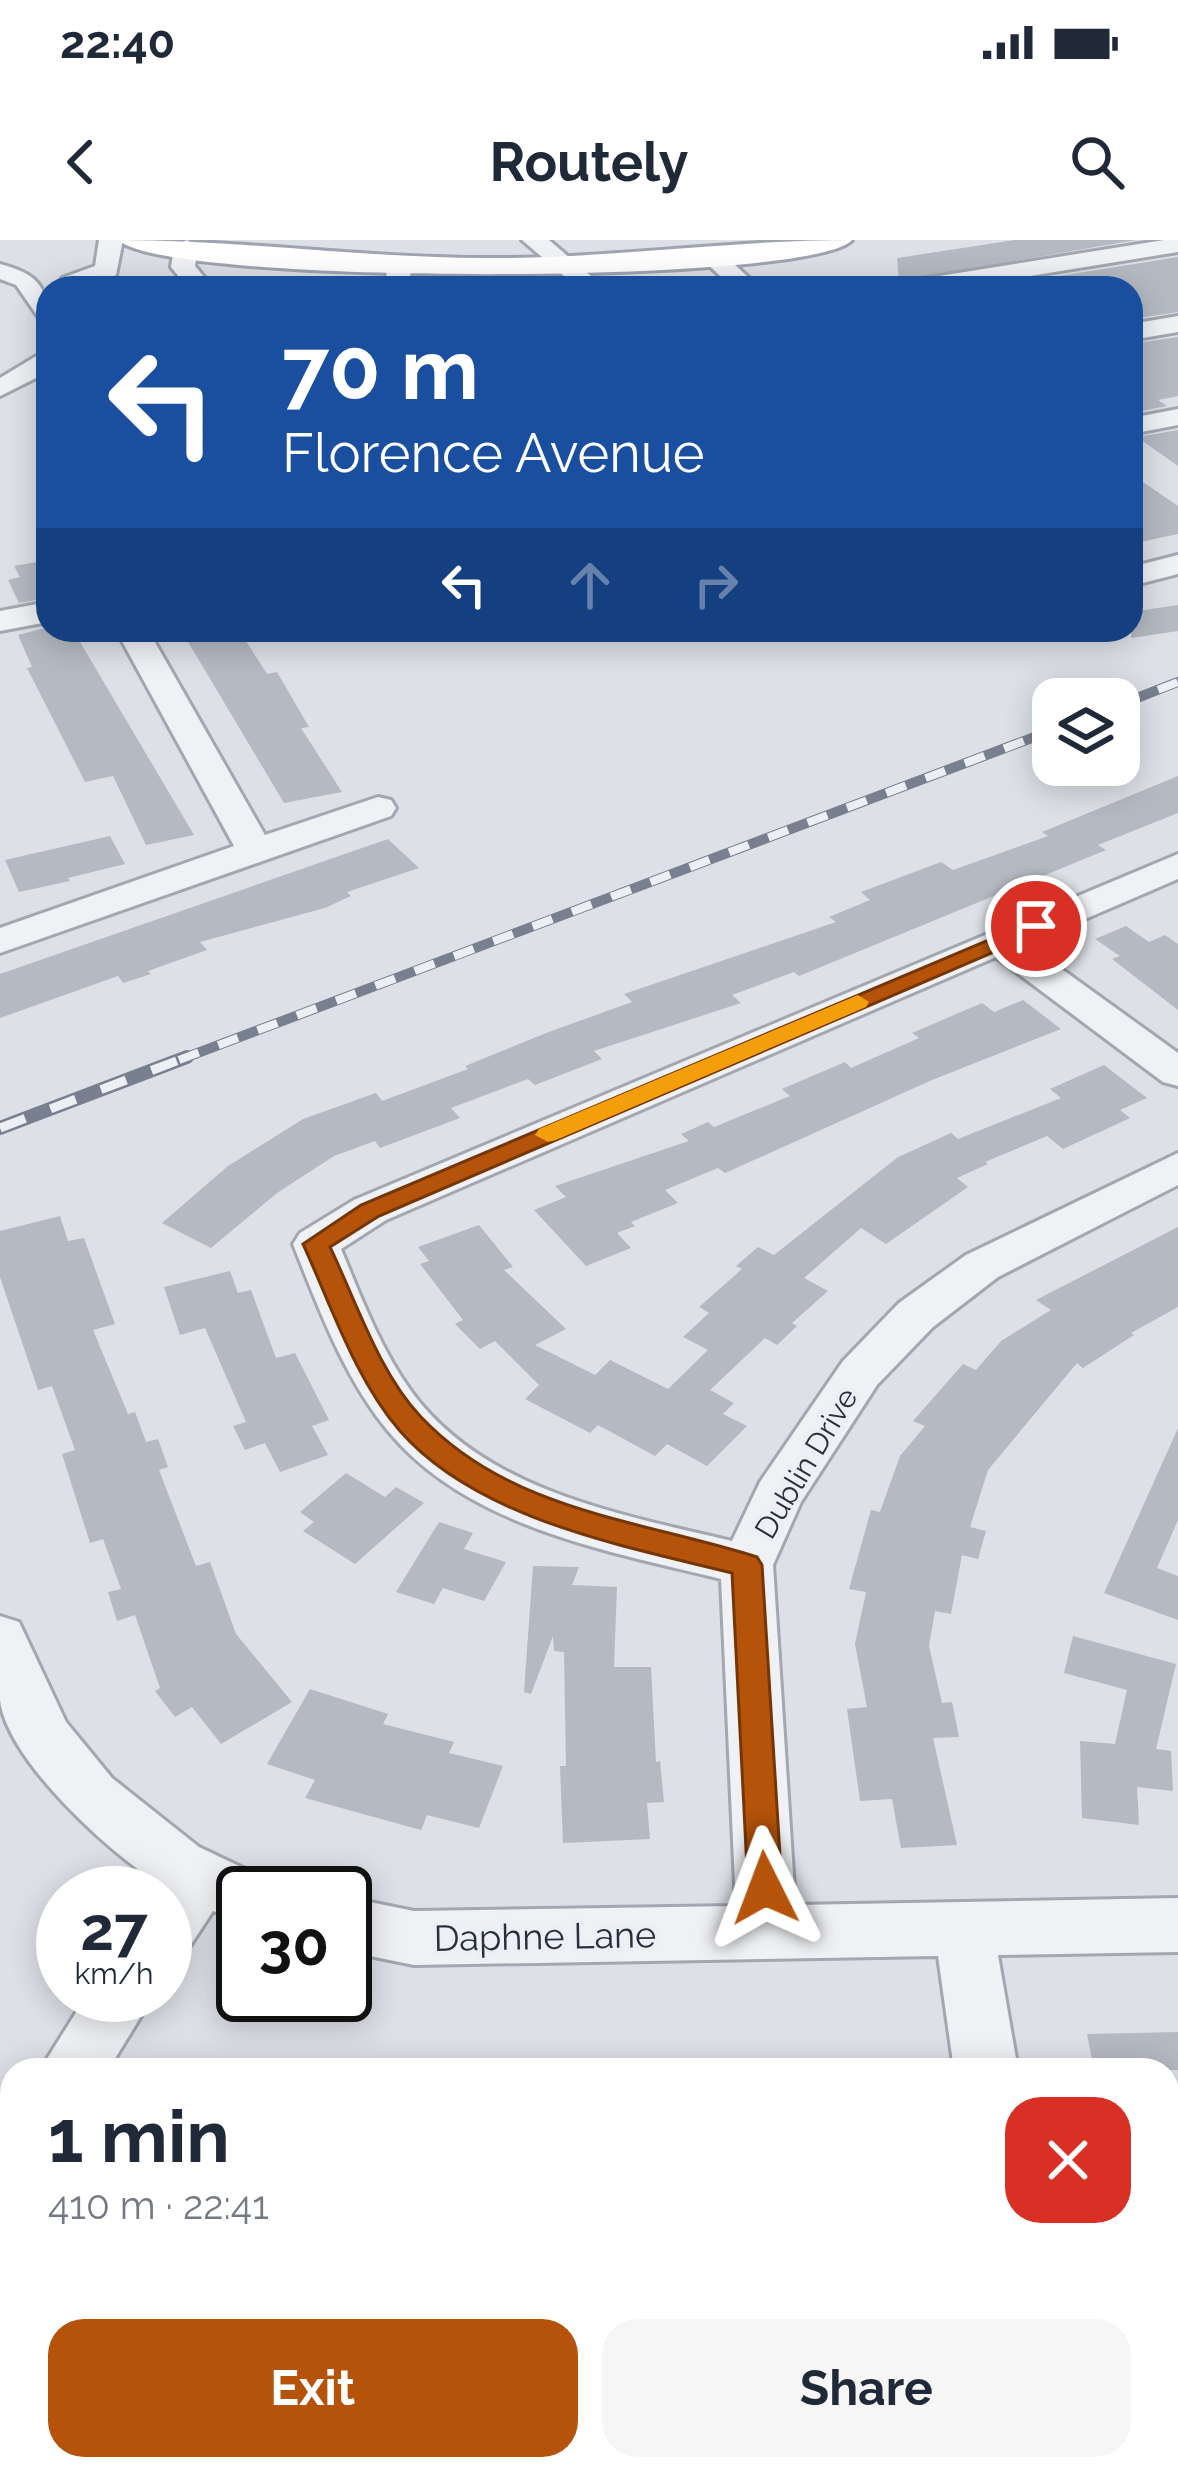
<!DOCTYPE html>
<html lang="en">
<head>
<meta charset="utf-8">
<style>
	body { margin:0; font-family:Raleway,sans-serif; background:#f6f6f7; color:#1f2937; height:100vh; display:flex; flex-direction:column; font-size:45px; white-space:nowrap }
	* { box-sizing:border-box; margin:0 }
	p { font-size:39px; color:#747a83 }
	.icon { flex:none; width:66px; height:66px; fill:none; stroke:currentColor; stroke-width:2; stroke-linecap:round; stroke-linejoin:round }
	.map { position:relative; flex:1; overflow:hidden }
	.side { position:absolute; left:0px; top:1818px; width:1179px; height:423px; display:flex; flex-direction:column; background:#fff; border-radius:36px 36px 0 0; box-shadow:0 6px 30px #0003 }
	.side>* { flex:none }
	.hud { position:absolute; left:36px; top:36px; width:1107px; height:366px; border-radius:36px; box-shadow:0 6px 30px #0003; background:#1a4fa0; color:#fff; overflow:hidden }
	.controls { position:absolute; left:1032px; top:438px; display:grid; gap:24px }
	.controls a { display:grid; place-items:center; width:108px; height:108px; border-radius:24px; background:#fff; box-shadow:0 6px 30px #0003; font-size:60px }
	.speed { position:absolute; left:36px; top:1626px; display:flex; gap:24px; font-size:60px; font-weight:700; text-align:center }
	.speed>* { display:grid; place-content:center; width:156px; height:156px; border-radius:50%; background:#fff; box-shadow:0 6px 30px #0003; line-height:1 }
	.speed small { font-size:30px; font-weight:400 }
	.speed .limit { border:6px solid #111; border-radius:18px; background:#fff; color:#111 }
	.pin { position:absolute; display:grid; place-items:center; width:102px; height:102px; color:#fff; margin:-51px; border:6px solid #fff; border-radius:50%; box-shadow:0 3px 12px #0007 }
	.me { position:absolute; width:132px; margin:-66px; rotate:357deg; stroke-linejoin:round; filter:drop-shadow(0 0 9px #0008) }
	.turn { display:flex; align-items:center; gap:42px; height:252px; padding:0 48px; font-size:54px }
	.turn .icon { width:156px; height:156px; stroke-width:2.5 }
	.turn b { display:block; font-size:84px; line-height:102px }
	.lanes { display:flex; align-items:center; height:114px; padding:0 48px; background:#0003; justify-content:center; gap:60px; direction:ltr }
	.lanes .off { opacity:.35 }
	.round { display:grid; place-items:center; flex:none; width:126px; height:126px; border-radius:36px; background:#f6f6f7 }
	.head { display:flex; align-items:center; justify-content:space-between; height:204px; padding:0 48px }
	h1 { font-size:72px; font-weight:700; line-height:90px }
	.button { display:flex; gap:24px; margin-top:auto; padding:24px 48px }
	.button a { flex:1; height:138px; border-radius:36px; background:#b45309; color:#fff; font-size:48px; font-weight:700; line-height:138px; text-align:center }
	.button a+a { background:#f6f6f7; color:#1f2937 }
	.status { display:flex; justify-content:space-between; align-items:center; height:84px; padding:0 60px; background:#fff; direction:ltr }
	.status svg { height:33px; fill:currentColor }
	header { display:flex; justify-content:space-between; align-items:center; height:156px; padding:0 48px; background:#fff; font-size:54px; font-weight:700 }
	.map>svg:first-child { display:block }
	.building { fill:#b5b9c2 }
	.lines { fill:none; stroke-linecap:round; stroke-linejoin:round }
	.minor-casing { stroke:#a3a7af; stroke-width:6 }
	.major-casing { stroke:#9ea4b0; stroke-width:6 }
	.minor { fill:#eff1f4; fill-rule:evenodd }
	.major { fill:#fff; fill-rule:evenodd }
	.rail-far1-casing { stroke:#787f8e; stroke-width:10 }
	.rail-casing { stroke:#787f8e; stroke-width:14 }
	.rail-far1 { stroke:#eceff4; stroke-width:8; stroke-dasharray:21; stroke-linecap:butt }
	.rail { stroke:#eceff4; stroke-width:9; stroke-dasharray:27; stroke-linecap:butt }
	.route { fill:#b45309; stroke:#753606; stroke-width:3 }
	.slow { fill:#f59e0b }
	.labels { text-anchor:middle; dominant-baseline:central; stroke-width:9; stroke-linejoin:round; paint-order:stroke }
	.street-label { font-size:30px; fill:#282e3b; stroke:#eceff4 }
	.near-street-label { font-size:36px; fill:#282e3b; stroke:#eceff4 }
</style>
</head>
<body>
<div class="status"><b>22:40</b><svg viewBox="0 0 49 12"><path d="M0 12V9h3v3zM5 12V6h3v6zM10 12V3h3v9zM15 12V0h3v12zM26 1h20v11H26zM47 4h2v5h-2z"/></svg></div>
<header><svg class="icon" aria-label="back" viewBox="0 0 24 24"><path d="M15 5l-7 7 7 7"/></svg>Routely<svg class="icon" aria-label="search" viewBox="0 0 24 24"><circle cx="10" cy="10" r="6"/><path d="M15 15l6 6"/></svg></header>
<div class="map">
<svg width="1178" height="2240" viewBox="0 0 1178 2240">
	<rect width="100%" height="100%" fill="#dde0e6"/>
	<path class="building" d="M1015,0H1136L899,41L897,18Z
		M1178,17V72L1131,79V48H983Z
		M1178,97V156L1158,160L1167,166L1131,173V104Z
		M1178,190V226L1137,197Z
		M1131,234L1178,266V294L1131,304Z
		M48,320V358L19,363L8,340L20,337L14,326Z
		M1178,365V391L1131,398V372Z
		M48,387L73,390L194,595L146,605L113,536L85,542L27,428L32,427L18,395Z
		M181,390H239L267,434L277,432L309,487L301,488L342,552L284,563Z
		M1178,536V573L1098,605L1106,610L799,736L794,732L732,755L741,763L594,811L602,819L535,845L528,839L451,868L460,878L380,908L375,901L334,916L277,953L211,1008L162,983L228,926L303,879L376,853L382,861L468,829L465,826L546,793L632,762L624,754L836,682L829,677L870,660L861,652L941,622L953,630L1048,596L1042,592Z
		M110,596L125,624L68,638L70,641L19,652L5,620Z
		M388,599L419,628L347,652L351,656L325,668L200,702L207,710L148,731L151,734L123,743L118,736L0,778V734Z
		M1126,686L1149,702L1165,695L1178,704V770L1112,719L1120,716L1095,699Z
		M1023,760L1061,789L932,840L725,933L718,928L665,950L678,963L631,982L635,986L617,993L631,1008L586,1026L534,970L566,957L555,946L689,901L681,894L708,882L714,887L790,856L782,849L845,822L851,828L919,798L912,793L982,763L994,772Z
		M1104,825L1147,858L1120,870L1130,878L1063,909L1047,896L985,922L988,924L957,938L968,947L886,1004L861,988L804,1038L828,1051L792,1083L797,1086L777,1105L765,1098L710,1150L734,1163L723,1174L747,1186L707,1226L667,1204L655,1216L598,1185L590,1193L525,1159L539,1145L495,1101L480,1109L455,1084L463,1080L420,1024L429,1021L418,1007L479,985L513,1027L504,1030L566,1089L535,1105L595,1135L610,1120L668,1149L708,1110L683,1097L709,1073L699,1067L742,1029L736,1026L758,1007L774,1015L898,917L951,893L958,899L1061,858L1050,849Z
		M60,976L68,1001L84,998L115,1084L93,1090L128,1174L135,1172L146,1202L158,1199L168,1227L159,1230L196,1326L210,1322L236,1394L292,1462L221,1504L192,1467L175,1477L155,1451L160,1448L135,1375L117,1381L108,1352L121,1349L103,1299L90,1303L62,1214L75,1210L52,1146L38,1150L0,1037V991Z
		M1178,987V1067L1131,1093L1134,1095L1083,1128L1077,1123L988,1230L970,1287L986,1291L978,1319L962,1315L951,1374L935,1371L929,1406L942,1463L952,1462L959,1497L933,1498L957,1605L901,1608L892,1559L860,1561L847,1469L867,1467L855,1404L866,1352L849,1349L871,1270L880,1272L900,1216L925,1186L913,1181L963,1124L976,1130L1001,1101L1051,1070L1036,1060Z
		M230,1031L238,1053L251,1050L276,1118L295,1113L329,1180L312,1186L328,1215L280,1232L265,1203L245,1210L233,1186L246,1182L205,1088L180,1095L164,1047Z
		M1178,1188V1280L1157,1328L1178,1336V1380L1104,1353Z
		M346,1233L385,1257L396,1247L424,1263L355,1324L303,1291L314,1282L300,1272Z
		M439,1282L473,1293L464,1309L506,1322L484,1361L443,1348L434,1364L396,1352Z
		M533,1326L579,1327L572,1345L617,1347L614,1427H651L656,1522L660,1521L664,1562L647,1563L650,1599L563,1603L560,1526H566L564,1412L554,1411L553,1396L531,1454L524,1452Z
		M1073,1396L1176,1424L1156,1509L1171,1511L1173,1551L1137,1547L1139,1585L1082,1578L1080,1501L1115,1504L1127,1450L1064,1433Z
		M310,1449L388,1474L383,1484L454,1502L449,1513L503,1526L479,1588L427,1575L421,1590L305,1558L315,1540L267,1524Z
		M1178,1792V1830H1094L1087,1794Z"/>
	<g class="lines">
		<g class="minor-casing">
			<path id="minor" d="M99,0H123L116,35L87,48H62V38L95,26Z
				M187,0L198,7L195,26L213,48H188L171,27L174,7Z
				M522,0H549L605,48H578Z
				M1164,0H1178V12L955,48H896L908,41Z
				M713,11L722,13L760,48H733L701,18Z
				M399,21L411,28L409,48H385L387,28Z
				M0,24C34,33 48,44 48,81L39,78L16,45L0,39Z
				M1178,76V92L1131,100V84Z
				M48,109V132L0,156V138Z
				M1178,169V185L1131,194V178Z
				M1178,315V334L1131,346V327Z
				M48,362V382L0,391V371Z
				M116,390H148L265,595L378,557L391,560L396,568L391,576L0,713V688L234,606Z
				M1178,614V639L1027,704L1178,813V846L1163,842L996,717L386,980L341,1009C361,1057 380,1108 411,1151C484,1251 619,1274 732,1301L760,1242L843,1121L899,1063L966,1015L1178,913V945L998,1037L933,1087L877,1145L801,1262L773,1325L795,1665L1178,1658V1712L998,1715L1018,1830H954L938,1716L414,1725L345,1711V1657L414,1671L736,1666L721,1339C608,1311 468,1287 389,1192C344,1138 319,1069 293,1004L300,993L354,960Z
				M0,1376L19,1382L66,1482L112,1538L199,1607L264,1638L271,1653H243V1682L213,1671L186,1712L165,1720V1653H158L163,1646C112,1616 7,1520 0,1460C0,1433 0,1403 0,1376Z
				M87,1755H154L108,1830H40Z
				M12,1886V1962L0,1967V1891Z"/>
		</g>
		<g class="major-casing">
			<path id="major" d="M119,0C242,0 363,18 486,18C608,19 730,0 852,0C812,46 158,45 119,0Z"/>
		</g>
		<use href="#minor" class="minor"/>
		<use href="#major" class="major"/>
		<g class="rail-far1-casing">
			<path id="rail-far1" d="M1119,465L1178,442
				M179,820L1053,490"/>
		</g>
		<g class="rail-casing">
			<path id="rail" d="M0,888L187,817"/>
		</g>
		<use href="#rail-far1" class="rail-far1"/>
		<use href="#rail" class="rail"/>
	</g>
	<path class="route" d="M1036,680L1043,681V691L379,976L330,1007C356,1061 379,1133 421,1177C511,1272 641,1280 757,1317L762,1325L782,1648L777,1659L765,1663L753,1659L748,1648L732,1333C624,1306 477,1279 400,1191C355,1139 331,1065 303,1004L361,965Z"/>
	<path class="slow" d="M858,755L869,762L866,767L556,900L548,902L535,895L539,889Z"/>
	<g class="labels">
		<g class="street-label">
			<text transform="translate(806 1223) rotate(-59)">Dublin Drive</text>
		</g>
		<g class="near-street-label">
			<text transform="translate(545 1696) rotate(-1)">Daphne Lane</text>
		</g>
	</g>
</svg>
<div class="controls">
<a><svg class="icon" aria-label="layers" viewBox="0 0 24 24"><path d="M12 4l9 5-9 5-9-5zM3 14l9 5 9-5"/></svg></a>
</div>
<div class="speed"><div>27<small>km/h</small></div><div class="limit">30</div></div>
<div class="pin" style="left:1036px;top:686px;background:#d93025"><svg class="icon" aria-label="arrive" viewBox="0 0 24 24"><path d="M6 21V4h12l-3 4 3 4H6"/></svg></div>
<svg class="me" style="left:765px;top:1648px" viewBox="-20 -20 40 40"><path d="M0-17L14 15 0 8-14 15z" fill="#b45309" stroke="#fff" stroke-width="4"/></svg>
<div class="hud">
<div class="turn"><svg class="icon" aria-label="left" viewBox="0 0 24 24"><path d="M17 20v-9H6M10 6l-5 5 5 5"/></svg><div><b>70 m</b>Florence Avenue</div></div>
<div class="lanes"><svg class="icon" aria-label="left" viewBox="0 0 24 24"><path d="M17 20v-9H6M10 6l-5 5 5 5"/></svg><svg class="icon off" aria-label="ahead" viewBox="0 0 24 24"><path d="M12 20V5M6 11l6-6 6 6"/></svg><svg class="icon off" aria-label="right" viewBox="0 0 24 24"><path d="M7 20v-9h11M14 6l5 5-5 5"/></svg></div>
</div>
<section class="side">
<div class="head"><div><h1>1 min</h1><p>410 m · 22:41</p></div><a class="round" style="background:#d93025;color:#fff"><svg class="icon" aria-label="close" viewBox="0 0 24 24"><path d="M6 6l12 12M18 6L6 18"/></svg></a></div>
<div class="button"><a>Exit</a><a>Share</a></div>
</section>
</div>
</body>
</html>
